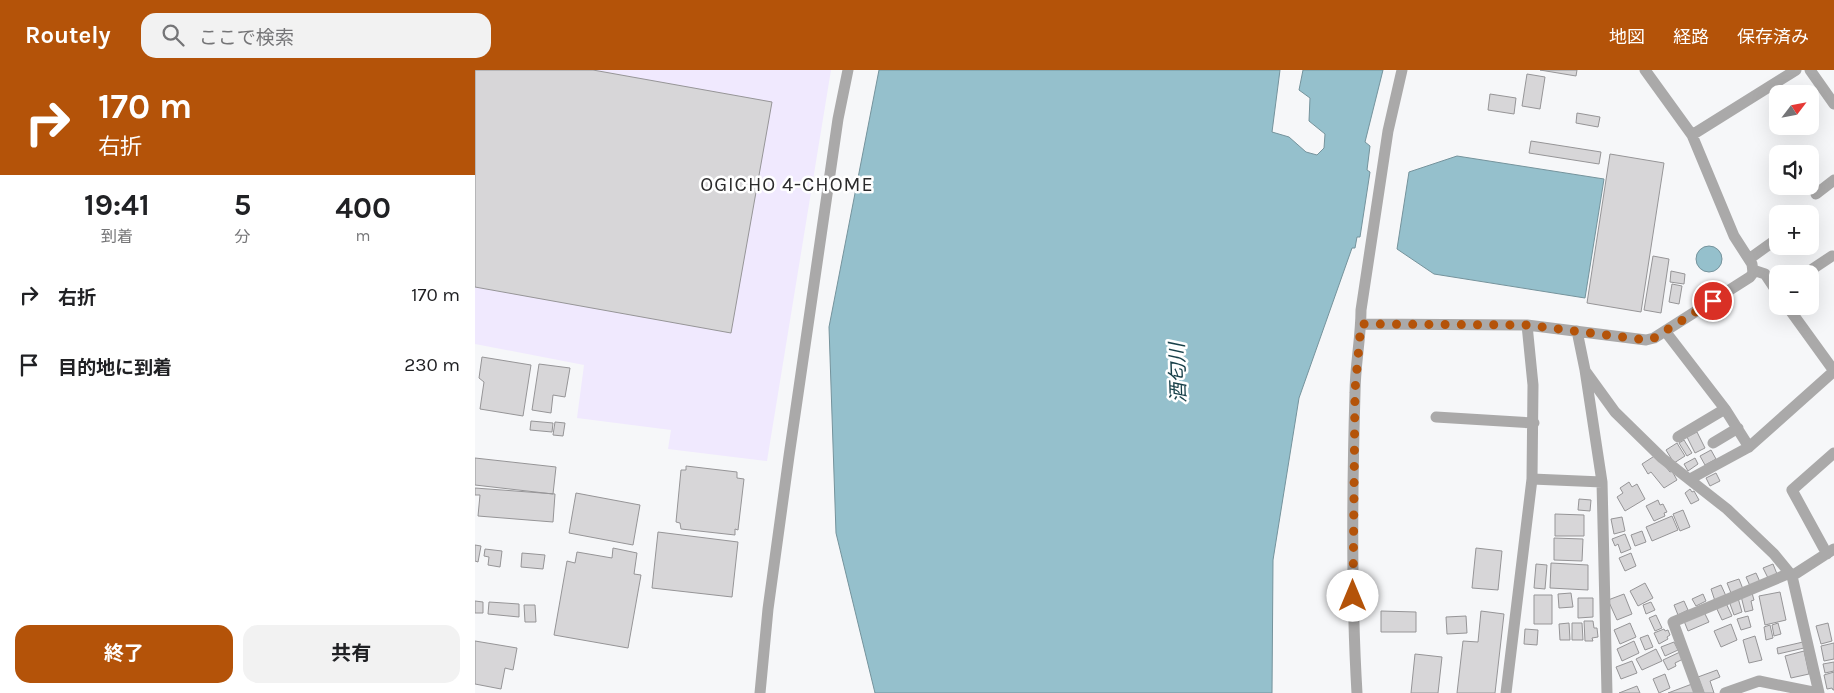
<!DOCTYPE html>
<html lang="ja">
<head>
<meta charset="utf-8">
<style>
	body { margin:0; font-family:Karla,"Noto Sans JP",sans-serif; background:#f2f2f2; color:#202124; height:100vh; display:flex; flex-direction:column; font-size:19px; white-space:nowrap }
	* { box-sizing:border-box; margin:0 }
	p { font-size:16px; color:#757577 }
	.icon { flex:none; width:28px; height:28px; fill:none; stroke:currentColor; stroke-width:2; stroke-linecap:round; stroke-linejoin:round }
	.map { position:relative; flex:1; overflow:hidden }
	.panel { display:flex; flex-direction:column; background:#fff; width:475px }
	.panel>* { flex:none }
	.guide { background:#b45309; color:#fff; overflow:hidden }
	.needle { width:32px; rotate:58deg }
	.buttons { position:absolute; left:1294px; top:15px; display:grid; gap:10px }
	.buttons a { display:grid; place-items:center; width:50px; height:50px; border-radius:10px; background:#fff; box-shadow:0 5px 20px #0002; font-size:25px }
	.pin { position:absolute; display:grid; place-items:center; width:42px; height:42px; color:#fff; margin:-21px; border:2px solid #fff; border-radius:50%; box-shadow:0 1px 5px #0007 }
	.me { position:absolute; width:55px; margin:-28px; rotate:0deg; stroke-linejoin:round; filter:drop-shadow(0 0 4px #0008) }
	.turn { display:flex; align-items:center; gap:18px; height:105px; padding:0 15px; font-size:22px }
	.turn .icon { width:65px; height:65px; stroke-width:2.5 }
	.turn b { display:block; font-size:35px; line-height:42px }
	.eta { display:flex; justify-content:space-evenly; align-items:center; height:85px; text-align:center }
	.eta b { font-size:30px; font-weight:700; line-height:35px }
	.cta { display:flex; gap:10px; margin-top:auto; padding:10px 15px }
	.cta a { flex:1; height:58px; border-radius:15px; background:#b45309; color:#fff; font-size:20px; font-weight:700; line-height:58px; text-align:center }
	.cta a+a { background:#f2f2f2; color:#202124 }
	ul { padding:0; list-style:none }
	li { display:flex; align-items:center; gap:15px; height:70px; padding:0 15px }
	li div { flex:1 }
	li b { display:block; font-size:19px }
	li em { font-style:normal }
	header { display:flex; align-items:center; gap:30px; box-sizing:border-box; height:70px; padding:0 25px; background:#b45309; color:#fff }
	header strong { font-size:24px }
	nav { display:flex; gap:28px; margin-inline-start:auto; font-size:18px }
	.search { width:350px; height:45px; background:#f2f2f2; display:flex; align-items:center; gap:12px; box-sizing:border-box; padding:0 18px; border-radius:15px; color:#757577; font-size:19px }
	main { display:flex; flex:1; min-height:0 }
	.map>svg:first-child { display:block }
	.industrial { fill:#f0e9fe }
	.water { fill:#95c0cc; stroke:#75939c }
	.building { fill:#d7d6d8; stroke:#969597 }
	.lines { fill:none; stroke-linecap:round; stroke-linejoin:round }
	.minor { stroke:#aaa9a9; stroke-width:11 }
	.route { stroke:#b45309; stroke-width:9; stroke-dasharray:0 16.2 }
	.labels { text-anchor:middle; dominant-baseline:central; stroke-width:5; stroke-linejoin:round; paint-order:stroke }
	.neighbourhood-label { font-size:20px; letter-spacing:1px; fill:#2b2b2c; stroke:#fff }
	.water-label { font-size:20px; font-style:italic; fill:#173f48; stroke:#fff }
</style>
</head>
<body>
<header>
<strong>Routely</strong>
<div class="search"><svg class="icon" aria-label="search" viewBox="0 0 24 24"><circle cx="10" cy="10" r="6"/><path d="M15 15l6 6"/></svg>ここで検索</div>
<nav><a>地図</a><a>経路</a><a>保存済み</a></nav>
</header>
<main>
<section class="panel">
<div class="guide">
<div class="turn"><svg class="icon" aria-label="right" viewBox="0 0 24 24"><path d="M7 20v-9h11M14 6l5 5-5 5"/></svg><div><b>170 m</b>右折</div></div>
</div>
<div class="eta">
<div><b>19:41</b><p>到着</p></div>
<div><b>5</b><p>分</p></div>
<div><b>400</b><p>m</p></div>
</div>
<ul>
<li><svg class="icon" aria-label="right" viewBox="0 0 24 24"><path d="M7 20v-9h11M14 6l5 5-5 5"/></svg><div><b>右折</b></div><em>170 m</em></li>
<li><svg class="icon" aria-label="arrive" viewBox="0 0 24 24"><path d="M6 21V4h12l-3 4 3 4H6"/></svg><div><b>目的地に到着</b></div><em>230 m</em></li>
</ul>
<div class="cta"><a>終了</a><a>共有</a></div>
</section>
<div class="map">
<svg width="1359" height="623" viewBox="0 0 1359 623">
	<rect width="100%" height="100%" fill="#f6f7f9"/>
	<path class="industrial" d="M0,0H356L292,391L193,379L196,360L102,348L109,295L0,274Z"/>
	<path class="water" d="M404,0H805L797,62L814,67L831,82L842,85L849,78L850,64L834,51L835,28L824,20L828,0H908L890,72L895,76L892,100L895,102L885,167H882L880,178H877L824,328L798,490L797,623H400L361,463L354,257Z
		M982,86L1129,109L1110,228L959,204L922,179L934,102Z
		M1221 189a13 13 0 1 1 26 0a13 13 0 1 1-26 0Z"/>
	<path class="building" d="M0,0H118L297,32L256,263L0,217Z
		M1065,0H1102L1101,6Z
		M1052,4L1070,7L1065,39L1047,36Z
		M1015,24L1041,28L1039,44L1013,40Z
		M1102,43L1125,47L1123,57L1101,53Z
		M1056,71L1126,82L1124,94L1054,83Z
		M1135,84L1189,93L1166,242L1112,233Z
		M1178,186L1194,189L1186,243L1169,240Z
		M1196,201L1210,204L1209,214L1195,212Z
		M1197,214L1207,216L1204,234L1194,232Z
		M7,287L56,295L48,346L5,339L9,312L4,308Z
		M64,294L95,298L90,327L78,325L76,343L57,340Z
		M56,351L78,353L77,362L55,360Z
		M80,352L90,353L88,366L78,365Z
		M1222,362L1230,378L1220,383L1212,367Z
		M1209,370L1217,383L1212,386L1204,373Z
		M1202,373L1210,386L1199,393L1191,380Z
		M1236,380L1241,389L1230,395L1225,386Z
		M1181,385L1195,402L1197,401L1202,410L1189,418L1176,402L1173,404L1167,394Z
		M0,388L81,397L78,424L0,415Z
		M1220,388L1223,394L1213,401L1209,394Z
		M211,396L262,402V408L269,409L263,460L260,459V465L206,459L205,453L201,452L206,400H211Z
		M1241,403L1245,411L1235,416L1231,408Z
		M1154,412L1157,417L1162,414L1170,429L1150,441L1142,427L1148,423L1145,418Z
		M0,418L80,424L78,452L3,446L5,425H0Z
		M1215,419L1217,422L1219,421L1224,430L1216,434L1210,423Z
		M101,423L165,435L158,475L94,463Z
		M1104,429L1116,430L1115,441L1103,440Z
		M1183,430L1185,435L1188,434L1192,442L1189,443L1190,446L1179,451L1171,436Z
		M1208,440L1215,457L1205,461L1198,444Z
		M1080,444L1109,445V466H1080Z
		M1197,446L1203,460L1177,471L1171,457Z
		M1147,447L1150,461L1139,464L1136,449Z
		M1167,461L1171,472L1160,476L1156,465Z
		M183,462L263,472L257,527L177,518Z
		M1150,464L1156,479L1146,483L1143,474L1140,476L1137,469Z
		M1079,468L1108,469L1107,491L1079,490Z
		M0,475L6,476L3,492L0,491Z
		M138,478L162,483L159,504L166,505L153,578L79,565L92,491L100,493L102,482L137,488Z
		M1001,478L1027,481L1023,520L997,518Z
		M10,479L27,481L25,497L13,495L14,487L9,486Z
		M47,483L70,485L68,499L46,497Z
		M1156,483L1161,496L1150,501L1144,488Z
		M1076,493L1113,495V520L1075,518Z
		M1061,494L1072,495L1070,519L1059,518Z
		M1298,494L1302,504L1293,508L1288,498Z
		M1281,503L1285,512L1275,516L1271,507Z
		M1264,509L1268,519L1256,523L1252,513Z
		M1170,513L1178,528L1163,536L1155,521Z
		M1246,515L1251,526L1240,531L1236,519Z
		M1305,522L1311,550L1290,555L1284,526Z
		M1096,523L1098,537L1084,538L1083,524Z
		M1277,523L1279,530L1276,531L1278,540L1270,542L1266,526Z
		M1149,524L1157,544L1142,550L1133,530Z
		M1228,524L1231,531L1221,536L1217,529Z
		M1059,525H1077V554H1059Z
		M1103,528H1118V547L1103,548Z
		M1263,528L1267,542L1259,545L1254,531Z
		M0,531L8,532V543H0Z
		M1209,531L1213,540L1203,545L1199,535Z
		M14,532L44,534V547L13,544Z
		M1176,532L1180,540L1171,544L1168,535Z
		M1251,533L1257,546L1247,550L1241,537Z
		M49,535H60L61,552H50Z
		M906,541L941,542V562H906Z
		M1006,541L1029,544L1020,623H982L988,571L1003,572Z
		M1229,542L1234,552L1213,561L1209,551Z
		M1181,545L1187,558L1180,561L1174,548Z
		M991,546L992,563L972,564L971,547Z
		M1273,546L1276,557L1266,560L1262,549Z
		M1109,551H1118L1119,558H1122L1123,567L1117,568L1118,571H1110Z
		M1094,553L1095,570H1085L1084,554Z
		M1097,553H1107L1108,570H1097Z
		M1155,553L1161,567L1145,574L1139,560Z
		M1303,553L1306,564L1299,566L1297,555Z
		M1353,553L1357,571L1346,574L1341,556Z
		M1256,554L1262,570L1246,577L1239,561Z
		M1295,555L1298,568L1291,570L1289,557Z
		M1050,559L1063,560L1062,575L1049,574Z
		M1189,559L1190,561L1193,560L1195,565L1192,567L1193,569L1184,574L1179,563Z
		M1173,565L1178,577L1170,580L1165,568Z
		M1280,566L1287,590L1274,593L1268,570Z
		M0,571L42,578L38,600L30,598L26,619L0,614Z
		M1159,571L1164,583L1147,591L1142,579Z
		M1199,572L1203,580L1190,586L1186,577Z
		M1328,572L1329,578L1303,584L1302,578Z
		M1359,573V589L1349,591L1346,576Z
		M1181,579L1187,591L1167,600L1161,589Z
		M1329,581L1334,604L1316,608L1310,586Z
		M1205,582L1208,589L1200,593L1201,596L1193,600L1188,590Z
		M940,584L967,587L963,623H936Z
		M1157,591L1162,603L1146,609L1141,597Z
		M1359,592V601L1350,603L1348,594Z
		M1242,600L1245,607L1235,611L1239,623H1229L1223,607Z
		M1359,602V620H1358L1357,618L1352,619L1349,605Z
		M1190,604L1195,618L1184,623L1178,609Z
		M1217,614L1221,623H1193Z
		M1162,616L1165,623H1144Z"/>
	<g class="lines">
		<path class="minor" d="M1335,0L1359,34
			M1217,65L1321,0
			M1341,124L1359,110
			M1274,189L1302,169
			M1278,200L1290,204L1302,222
			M1330,204L1357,186
			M1312,236L1359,301
			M886,254L1052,255L1171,270L1179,268L1275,207L1278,203L1277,194L1259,166L1217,65L1170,0
			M1102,261L1110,300L1127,412L1132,623
			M1190,261L1250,339L1274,377
			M1111,302L1140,342L1187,388L1252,439L1299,484L1317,506
			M961,347L1059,353
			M1203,367L1250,339
			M1238,373L1263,358
			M1057,409L1127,412
			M1215,409L1274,377L1359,301
			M1352,484L1317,420L1359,383
			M285,623L293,539L314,386L363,49L373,0
			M882,623C876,523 877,423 880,323C880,295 886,268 886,240L913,61L927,0
			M1031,623L1057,409L1058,315L1052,255
			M1224,623L1198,552L1315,503
			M1250,623L1284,611L1343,623
			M1344,623L1317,506L1359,479"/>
	</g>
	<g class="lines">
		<path class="route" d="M878,526L880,320L886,254L1052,255L1171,270L1179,268L1238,231"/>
	</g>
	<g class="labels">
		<g class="neighbourhood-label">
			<text x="312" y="114">OGICHO 4-CHOME</text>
		</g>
		<g class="water-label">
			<text transform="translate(703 303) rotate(-92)">酒匂川</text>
		</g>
	</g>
</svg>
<div class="buttons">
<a><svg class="needle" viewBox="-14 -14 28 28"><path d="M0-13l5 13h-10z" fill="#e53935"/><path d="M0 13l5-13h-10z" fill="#757577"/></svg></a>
<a><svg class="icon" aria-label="sound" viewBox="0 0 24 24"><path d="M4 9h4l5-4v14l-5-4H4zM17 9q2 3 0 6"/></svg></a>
<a>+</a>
<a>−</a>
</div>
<div class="pin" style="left:1238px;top:231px;background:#d93025"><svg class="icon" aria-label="arrive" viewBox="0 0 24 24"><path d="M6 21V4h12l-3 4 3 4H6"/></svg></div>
<svg class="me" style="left:878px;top:526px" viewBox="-20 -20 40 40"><circle r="19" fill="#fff"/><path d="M0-13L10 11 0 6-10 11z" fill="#b45309"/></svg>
</div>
</main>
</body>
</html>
